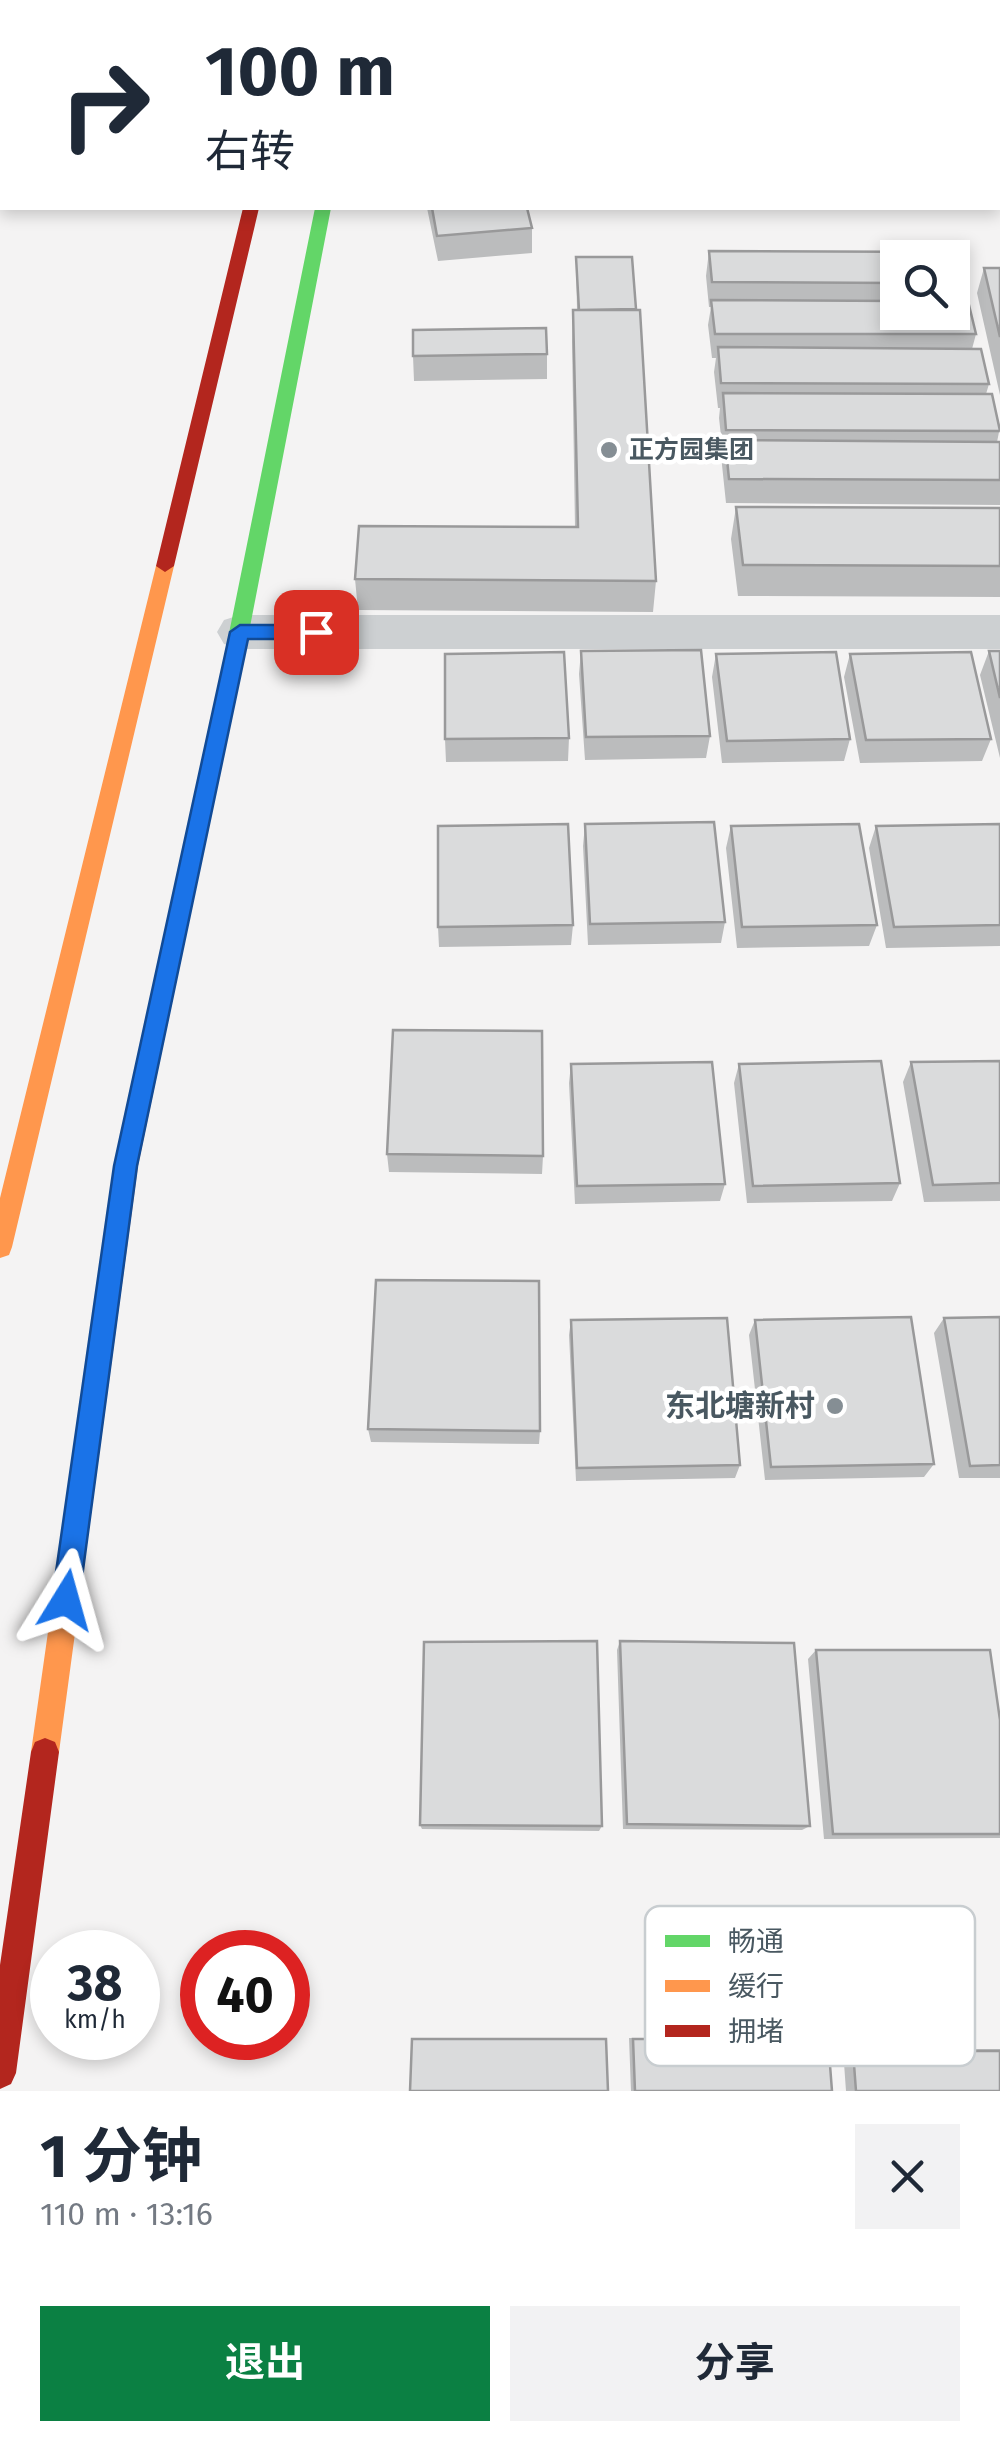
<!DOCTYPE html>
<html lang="zh">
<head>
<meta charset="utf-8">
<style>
	body { margin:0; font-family:"Fira Sans","Noto Sans SC",sans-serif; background:#f2f2f3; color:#1f2937; height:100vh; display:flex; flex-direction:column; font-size:38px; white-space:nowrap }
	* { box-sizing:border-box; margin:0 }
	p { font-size:32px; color:#747a83 }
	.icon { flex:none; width:55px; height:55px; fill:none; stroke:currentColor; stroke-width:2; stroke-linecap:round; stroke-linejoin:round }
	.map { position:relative; height:2091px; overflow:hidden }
	.side { display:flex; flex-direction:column; background:#fff; flex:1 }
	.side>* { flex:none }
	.top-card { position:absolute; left:0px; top:0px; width:1000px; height:210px; box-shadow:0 5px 15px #0003; background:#fff; color:#1f2937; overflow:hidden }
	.tools { position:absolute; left:880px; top:240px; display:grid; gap:20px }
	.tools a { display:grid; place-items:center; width:90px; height:90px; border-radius:0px; background:#fff; box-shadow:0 5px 15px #0003; font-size:50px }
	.speed { position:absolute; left:30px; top:1930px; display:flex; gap:20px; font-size:50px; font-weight:700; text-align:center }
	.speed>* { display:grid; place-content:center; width:130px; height:130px; border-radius:50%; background:#fff; box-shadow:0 5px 15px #0003; line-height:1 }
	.speed small { font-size:25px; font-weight:400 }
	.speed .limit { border:15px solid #d22; background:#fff; color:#111 }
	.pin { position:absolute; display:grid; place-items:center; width:85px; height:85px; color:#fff; margin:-42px; border-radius:20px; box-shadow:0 5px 15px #0006 }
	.me { position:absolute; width:110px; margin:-55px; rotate:8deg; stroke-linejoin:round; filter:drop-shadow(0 0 8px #0008) }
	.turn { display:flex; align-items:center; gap:35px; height:210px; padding:0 40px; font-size:45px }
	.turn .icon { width:130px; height:130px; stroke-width:2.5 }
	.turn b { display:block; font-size:70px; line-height:85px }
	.round { display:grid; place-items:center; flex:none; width:105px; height:105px; border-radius:0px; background:#f2f2f3 }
	.summary { display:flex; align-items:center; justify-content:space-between; height:170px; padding:0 40px }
	h1 { font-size:60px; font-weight:700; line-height:75px }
	.button { display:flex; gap:20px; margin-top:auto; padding:20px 40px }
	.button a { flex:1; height:115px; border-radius:0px; background:#0b8043; color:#fff; font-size:40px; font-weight:700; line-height:115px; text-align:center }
	.button a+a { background:#f2f2f3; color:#1f2937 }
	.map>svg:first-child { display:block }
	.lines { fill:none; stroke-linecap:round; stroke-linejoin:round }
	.street { fill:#cdd0d2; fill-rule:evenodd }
	.fast { fill:#63d668; fill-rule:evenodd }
	.slow { fill:#ff974d; fill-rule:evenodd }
	.jam { fill:#b3261e; fill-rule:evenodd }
	.wall { fill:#bbbcbd; fill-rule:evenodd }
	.building { fill:#dadbdc; stroke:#99999a; stroke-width:2.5 }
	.route { fill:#1a73e8; stroke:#114b97; stroke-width:2.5 }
	.poi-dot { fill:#858e94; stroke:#fff; stroke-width:4 }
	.labels { text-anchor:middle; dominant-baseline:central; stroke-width:9; stroke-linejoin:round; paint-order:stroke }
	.far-poi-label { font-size:25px; font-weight:bold; fill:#495861; stroke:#fff; text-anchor:start }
	.poi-label { font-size:30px; font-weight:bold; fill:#495861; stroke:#fff; text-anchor:end }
	.key { fill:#fff; stroke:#c8cdd0; stroke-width:2.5 }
	.key-label { font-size:28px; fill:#495861 }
</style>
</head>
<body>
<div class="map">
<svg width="1000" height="2091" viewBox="0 0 1000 2091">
	<rect width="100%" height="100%" fill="#f4f3f3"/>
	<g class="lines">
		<path class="street" d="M423,0H497L422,2Z
			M0,4H2V24H0Z
			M240,615H1000V649H240L224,644L217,632L224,620Z"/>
		<path class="fast" d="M295,0H309V2H296Z
			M315,208H331L243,663L233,670L223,663Z"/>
		<path class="slow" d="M165,560L174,566L12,1247L9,1255L0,1258V1198L156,566Z
			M165,974L173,977L176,983L138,1166L59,1752L55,1762L45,1766L35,1762L31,1752L114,1166L154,983L157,977Z"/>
		<path class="jam" d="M243,208H259L174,566L165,572L156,566Z
			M233,656L243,663L176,983L173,989H157L154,983L223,663Z
			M45,1738L55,1742L59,1752L16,2073L11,2084L0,2089V1965L31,1752L35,1742Z"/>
	</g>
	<path class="wall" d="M998,150H1000V195H998Z
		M427,208H527L532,228V253L438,261Z
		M709,251L959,252L967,283L962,301H968L976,334L972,349H981L989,384L986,394H992L1000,427L997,442H1000V480H996H1000V505L726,503L722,465L723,454L719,418L720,408H718L714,372L716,358H712L708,325L711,307H709L706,276ZM898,258H952V312H898Z
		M576,257H632L656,581L653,612L358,610L355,579L575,527L572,342L573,310H577Z
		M984,268H1000V395L977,293Z
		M547,354V379L414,381L413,356Z
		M736,507L1000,508V597L738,596L731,539Z
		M581,651L710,736L706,758L585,760L579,674Z
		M989,651H1000V758L980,675Z
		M716,654L850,739L844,761L722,763L712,677Z
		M850,654L991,739L982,761L860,763L844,677Z
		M569,738L568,761L446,762L445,739Z
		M585,824L725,922L721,943L588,945L583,846Z
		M1000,824V946L886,948L869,848L876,826Z
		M731,826L877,925L869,946L737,948L726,848Z
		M573,925L571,945L439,947L438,927Z
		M1000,1061V1201L924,1202L903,1082L911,1062Z
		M571,1064L725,1184L720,1201L575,1204L569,1083Z
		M739,1064L900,1183L892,1201L747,1203L734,1083Z
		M387,1154L543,1156L542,1174L389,1172Z
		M1000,1317V1478H959L934,1333L944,1318Z
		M571,1320L740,1465L735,1478L576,1481L569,1335Z
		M755,1320L934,1464L924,1477L765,1480L749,1335Z
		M368,1429L540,1431L539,1444L371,1442Z
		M620,1641L810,1826L802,1830L623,1829L617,1650Z
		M816,1650L1000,1720V1838L824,1839L808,1659Z
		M420,1825L602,1826L599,1831L422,1829Z
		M414,2038H603L606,2039H412Z
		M629,2038H819L828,2039L832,2091H631Z
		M843,2049H1000V2091H846Z"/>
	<path class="building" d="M998,150H1000V181H998Z
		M432,208H527L532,228L437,236Z
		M709,251L959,252L967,283H952V258H898V283L712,282Z
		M576,257H632L636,309L579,310Z
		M984,268H1000V337Z
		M711,300L898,301V312H952V301H968L976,334H715Z
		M573,310H640L656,581L355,579L359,526L578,527Z
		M546,328L547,354L413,356V330Z
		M718,347L981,349L989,384L721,383Z
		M723,393L992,394L1000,431L726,430Z
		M725,440L1000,442V480L729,479Z
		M736,507L1000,508V566L743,565Z
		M701,650L710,736L586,737L581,651Z
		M989,651H1000V698Z
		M564,652L569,738L445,739V654Z
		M836,652L850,739L727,741L716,654Z
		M971,652L991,739L866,740L850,654Z
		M714,822L725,922L590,924L585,824Z
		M568,824L573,925L438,927V826Z
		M859,824L877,925L742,927L731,826Z
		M1000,824V925L894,927L876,826Z
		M393,1030L542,1031L543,1156L387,1154Z
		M881,1061L900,1183L753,1186L739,1064Z
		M1000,1061V1183L933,1185L911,1062Z
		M712,1062L725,1184L577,1186L571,1064Z
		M376,1280L539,1281L540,1431L368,1429Z
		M911,1317L934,1464L771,1467L755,1320Z
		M1000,1317V1465L970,1466L944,1318Z
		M727,1318L740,1465L577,1468L571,1320Z
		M597,1641L602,1826L420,1825L424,1642Z
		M620,1641L794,1643L810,1826L627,1824Z
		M816,1650H990L1000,1720V1834H833Z
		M412,2039H606L608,2091H410Z
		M633,2039H828L832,2091H635Z
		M853,2051H1000V2091H856Z"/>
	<path class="route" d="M240,625H316L325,632L316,639H248L137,1166L79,1600L75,1610L66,1614L56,1610L52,1600L114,1166L230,632Z"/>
	<g class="poi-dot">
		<circle cx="609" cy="450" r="10"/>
		<circle cx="835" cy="1406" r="10"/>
	</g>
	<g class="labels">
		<g class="far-poi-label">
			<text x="629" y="450">正方园集团</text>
		</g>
		<g class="poi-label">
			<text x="815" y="1406">东北塘新村</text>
		</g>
	</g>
	<rect x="645" y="1906" width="330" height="160" rx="15" class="key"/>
	<rect x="665" y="1935" width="45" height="12" fill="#63d668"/>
	<rect x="665" y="1980" width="45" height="12" fill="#ff974d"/>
	<rect x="665" y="2025" width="45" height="12" fill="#b3261e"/>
	<g class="key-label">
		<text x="728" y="1951">畅通</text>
		<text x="728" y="1996">缓行</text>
		<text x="728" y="2041">拥堵</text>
	</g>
</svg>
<div class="tools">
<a><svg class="icon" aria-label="search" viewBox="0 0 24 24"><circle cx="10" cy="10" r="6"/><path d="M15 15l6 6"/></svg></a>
</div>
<div class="speed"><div>38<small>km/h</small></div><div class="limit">40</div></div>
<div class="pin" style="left:316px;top:632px;background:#d93025"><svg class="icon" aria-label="arrive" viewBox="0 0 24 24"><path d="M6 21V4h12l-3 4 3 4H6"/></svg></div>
<svg class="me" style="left:66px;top:1600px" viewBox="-20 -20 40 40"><path d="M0-17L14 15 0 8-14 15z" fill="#1a73e8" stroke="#fff" stroke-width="4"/></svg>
<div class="top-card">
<div class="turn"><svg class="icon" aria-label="right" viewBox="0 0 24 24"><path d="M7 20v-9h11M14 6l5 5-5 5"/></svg><div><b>100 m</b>右转</div></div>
</div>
</div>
<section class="side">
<div class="summary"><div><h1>1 分钟</h1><p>110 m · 13:16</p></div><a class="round"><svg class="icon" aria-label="close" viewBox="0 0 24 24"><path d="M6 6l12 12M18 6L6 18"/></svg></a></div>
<div class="button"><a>退出</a><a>分享</a></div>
</section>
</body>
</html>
